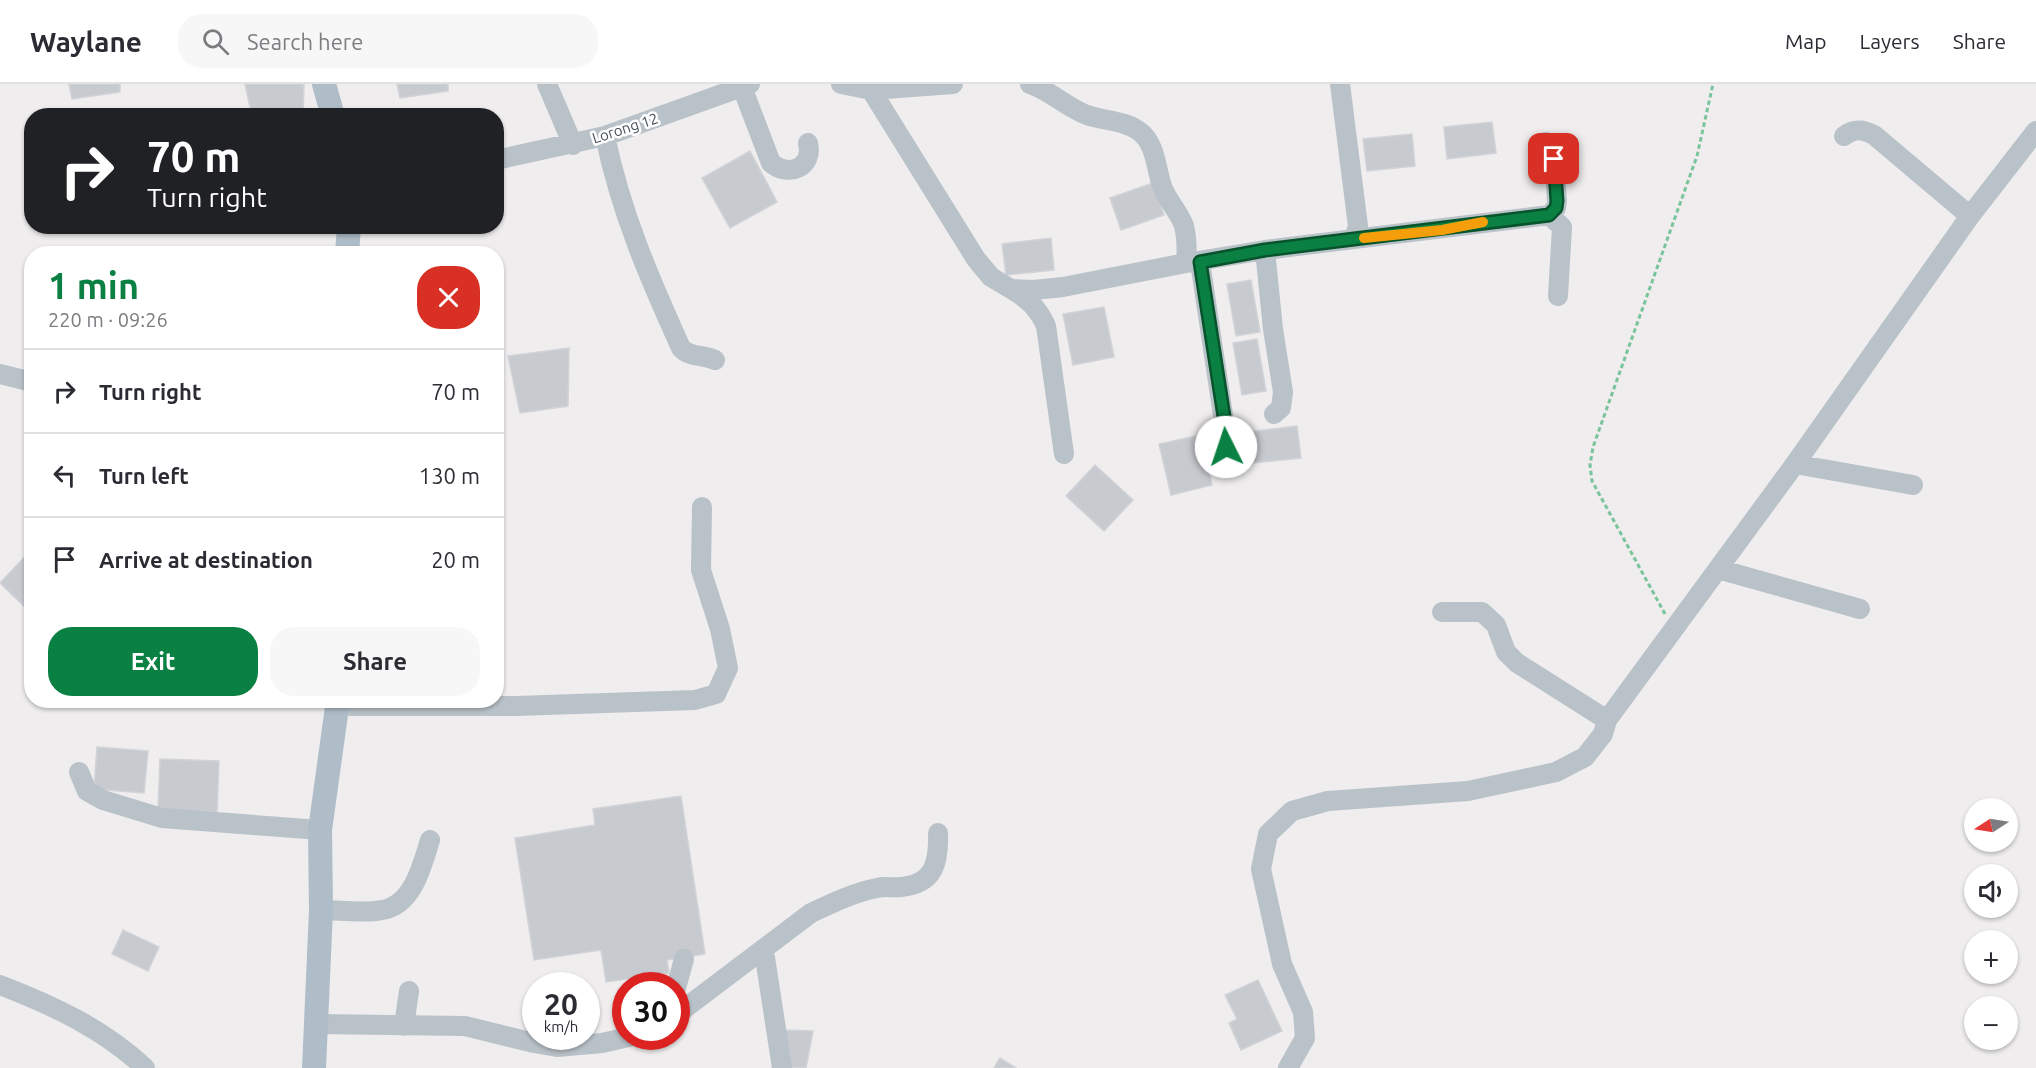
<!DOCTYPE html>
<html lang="en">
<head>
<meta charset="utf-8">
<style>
	body { margin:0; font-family:Ubuntu,sans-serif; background:#f7f7f7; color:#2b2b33; height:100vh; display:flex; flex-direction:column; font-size:22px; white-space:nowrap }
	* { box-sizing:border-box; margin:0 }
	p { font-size:20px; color:#7c7c81 }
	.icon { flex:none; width:33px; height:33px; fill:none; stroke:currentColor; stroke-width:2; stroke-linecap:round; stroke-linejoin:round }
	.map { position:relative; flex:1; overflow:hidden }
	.panel { position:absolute; left:24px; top:162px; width:480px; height:462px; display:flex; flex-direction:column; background:#fff; border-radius:24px; box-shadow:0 2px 4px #0004 }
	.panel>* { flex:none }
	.top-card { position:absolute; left:24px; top:24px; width:480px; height:126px; border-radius:24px; box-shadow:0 2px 4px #0004; background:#202124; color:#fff; overflow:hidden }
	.needle { width:39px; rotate:258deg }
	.buttons { position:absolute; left:1964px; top:714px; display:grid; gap:12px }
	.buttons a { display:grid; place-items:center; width:54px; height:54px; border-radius:50%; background:#fff; box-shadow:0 2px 4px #0004; font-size:30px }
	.speed { position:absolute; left:522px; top:888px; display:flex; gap:12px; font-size:30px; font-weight:700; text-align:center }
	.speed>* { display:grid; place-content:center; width:78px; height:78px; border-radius:50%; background:#fff; box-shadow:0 2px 4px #0004; line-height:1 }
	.speed small { font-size:15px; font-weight:400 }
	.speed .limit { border:9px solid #d22; background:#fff; color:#111 }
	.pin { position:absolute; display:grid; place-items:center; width:51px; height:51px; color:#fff; margin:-26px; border-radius:12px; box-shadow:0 3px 9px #0006 }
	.me { position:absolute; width:66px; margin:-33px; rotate:356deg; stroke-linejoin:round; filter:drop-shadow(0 0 4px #0008) }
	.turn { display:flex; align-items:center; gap:21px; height:126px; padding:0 24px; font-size:27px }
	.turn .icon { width:78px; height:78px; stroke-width:2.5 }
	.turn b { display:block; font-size:42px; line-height:51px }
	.round { display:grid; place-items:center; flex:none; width:63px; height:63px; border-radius:24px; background:#f7f7f7 }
	.headline { display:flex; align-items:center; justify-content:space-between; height:102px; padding:0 24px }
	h1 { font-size:36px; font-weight:700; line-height:45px; color:#0b8043 }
	.action { display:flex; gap:12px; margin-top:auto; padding:12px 24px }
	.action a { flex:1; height:69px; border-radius:24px; background:#0b8043; color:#fff; font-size:24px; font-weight:700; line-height:69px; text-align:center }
	.action a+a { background:#f7f7f7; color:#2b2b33 }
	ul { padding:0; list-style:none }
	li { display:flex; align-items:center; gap:18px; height:84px; padding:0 24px; border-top:2px solid #e1e1e2 }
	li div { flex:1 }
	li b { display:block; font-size:22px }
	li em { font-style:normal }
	header { display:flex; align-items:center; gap:36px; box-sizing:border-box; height:84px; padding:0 30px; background:#fff; border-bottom:2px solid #e1e1e2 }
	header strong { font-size:28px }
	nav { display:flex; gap:33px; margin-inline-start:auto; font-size:21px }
	.search { width:420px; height:54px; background:#f7f7f7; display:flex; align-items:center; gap:15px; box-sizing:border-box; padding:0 21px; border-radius:24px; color:#7c7c81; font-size:22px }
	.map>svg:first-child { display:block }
	.building { fill:#c7cacf; stroke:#d1d3d8; stroke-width:1.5 }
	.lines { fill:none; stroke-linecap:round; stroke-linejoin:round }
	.path { stroke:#7ac49c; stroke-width:3; stroke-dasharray:4.5 3; stroke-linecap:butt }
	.minor { stroke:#b9c2c8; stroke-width:20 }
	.major { stroke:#afbdc9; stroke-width:24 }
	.route-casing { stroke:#07532c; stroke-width:15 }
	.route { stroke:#0b8043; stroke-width:10 }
	.slow { stroke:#f59e0b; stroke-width:10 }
	.labels { text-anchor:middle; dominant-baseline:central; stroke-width:5; stroke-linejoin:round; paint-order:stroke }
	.street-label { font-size:15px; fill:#475158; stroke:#fff }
</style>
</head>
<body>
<header>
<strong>Waylane</strong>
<div class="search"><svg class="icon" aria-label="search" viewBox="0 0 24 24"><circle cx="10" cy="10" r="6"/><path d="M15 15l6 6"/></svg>Search here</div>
<nav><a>Map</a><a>Layers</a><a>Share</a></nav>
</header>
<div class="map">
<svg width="2036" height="984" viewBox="0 0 2036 984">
	<rect width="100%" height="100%" fill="#efeded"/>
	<path class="building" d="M69,0H120V8L72,15Z
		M245,0H304L303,32H252Z
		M397,0H448V7L400,14Z
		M1492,38L1496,69L1447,75L1444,43Z
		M1412,50L1415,82L1367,87L1363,55Z
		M750,67L777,118L730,144L702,94Z
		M1153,99L1164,131L1121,146L1110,114Z
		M1051,154L1054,186L1006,191L1002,160Z
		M1251,196L1260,248L1236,252L1227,200Z
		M1104,223L1114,273L1073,281L1063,230Z
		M1257,255L1266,307L1242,311L1233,259Z
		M569,264L568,322L520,329L508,272Z
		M1297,342L1301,374L1252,379L1249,348Z
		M1201,351L1212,401L1171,411L1159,360Z
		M1095,381L1133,416L1104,447L1066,412Z
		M29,468L32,471V530L0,499Z
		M97,663L148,667L144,709L94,705Z
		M160,675L219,677L217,728L158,726Z
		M681,712L705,870L667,876L669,889L606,898L601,866L534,876L515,754L595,741L593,725Z
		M123,846L159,863L148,887L112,870Z
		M1258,896L1282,947L1241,966L1229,939L1237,935L1225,911Z
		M784,946L813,947L806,984L787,983Z
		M1000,974L1016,984H994Z"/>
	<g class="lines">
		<path class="path" d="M1665,530L1592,397L1590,381L1593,363L1697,72L1713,0"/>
		<path class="minor" d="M547,0L573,61
			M841,0L871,6L953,0
			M1030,0C1051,7 1066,23 1087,31C1104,37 1124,36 1139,47C1156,59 1156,85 1162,102C1167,117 1179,127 1184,142C1187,154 1187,167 1186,179
			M1340,0L1358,142L1354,155
			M742,3L771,79C789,94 814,83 808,59
			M871,6L976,175L991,193L1011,205L1034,206L1063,203L1186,179L1265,166L1549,131L1556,124L1557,117L1554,75L1550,63L1546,58
			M605,52C621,129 649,193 681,264C690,274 703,270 715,276
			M1844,52C1854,44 1863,45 1874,51L1970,132
			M496,76L605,52L750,0
			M1549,131L1562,143L1558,212
			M1265,166L1273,245L1283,308L1281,324L1274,330
			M1200,178L1226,351V363L1218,379
			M1011,205C1028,215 1038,224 1046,242L1064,370
			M0,290L32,298
			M1795,380L1913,401
			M1718,485L1860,525
			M1442,528H1482L1496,541L1506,568L1517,579L1607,636
			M338,622H516L695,616L716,610L728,584L720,545L701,486L702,423
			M79,688L87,707L103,716L162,734L320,746
			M321,826C339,826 365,830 382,826C413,821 422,782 430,756
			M764,867L782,984
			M0,901C52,921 104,945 145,984
			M676,904L684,875
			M676,931L811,829C832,819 855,808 877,804C885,802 893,804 901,803C934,800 939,779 938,749
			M316,940L465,942L534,959L557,963L602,959L633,952
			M404,942L409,907
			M1288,984L1305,954L1303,928L1282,880L1261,785L1268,750L1292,727L1328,717L1468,707L1556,688L1585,673L1603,650L1607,636L1795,380L1970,132L2036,47"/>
		<path class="major" d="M324,0L333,32
			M347,170L349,142
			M314,984L321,826L320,746L338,616"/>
	</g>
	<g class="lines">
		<g class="route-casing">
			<path id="route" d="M1226,363L1225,339L1200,178L1265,166L1549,131L1556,124L1557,117L1554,75"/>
		</g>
		<use href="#route" class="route"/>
		<path class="slow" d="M1364,154L1442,146L1483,138"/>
	</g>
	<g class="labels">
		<g class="street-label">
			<text transform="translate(625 44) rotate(-18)">Lorong 12</text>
		</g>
	</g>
</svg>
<div class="buttons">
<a><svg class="needle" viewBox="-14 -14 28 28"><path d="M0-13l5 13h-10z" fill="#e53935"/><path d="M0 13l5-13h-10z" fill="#7c7c81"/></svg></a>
<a><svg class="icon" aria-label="sound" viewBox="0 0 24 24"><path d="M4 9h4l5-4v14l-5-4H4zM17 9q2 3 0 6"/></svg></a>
<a>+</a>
<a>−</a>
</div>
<div class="speed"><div>20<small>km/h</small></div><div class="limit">30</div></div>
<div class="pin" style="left:1554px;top:75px;background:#d93025"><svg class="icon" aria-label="arrive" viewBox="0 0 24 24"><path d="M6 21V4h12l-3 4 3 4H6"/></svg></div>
<svg class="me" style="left:1226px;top:363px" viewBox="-20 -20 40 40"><circle r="19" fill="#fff"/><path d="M0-13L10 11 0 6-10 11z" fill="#0b8043"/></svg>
<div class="top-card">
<div class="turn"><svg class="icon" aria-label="right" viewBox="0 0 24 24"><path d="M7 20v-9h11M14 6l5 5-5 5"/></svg><div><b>70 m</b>Turn right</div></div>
</div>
<section class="panel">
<div class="headline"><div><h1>1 min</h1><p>220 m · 09:26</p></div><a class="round" style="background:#d93025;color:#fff"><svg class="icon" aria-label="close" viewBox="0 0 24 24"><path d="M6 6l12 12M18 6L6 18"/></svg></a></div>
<ul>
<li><svg class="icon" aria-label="right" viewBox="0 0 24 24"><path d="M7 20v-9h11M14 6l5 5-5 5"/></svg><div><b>Turn right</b></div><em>70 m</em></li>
<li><svg class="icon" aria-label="left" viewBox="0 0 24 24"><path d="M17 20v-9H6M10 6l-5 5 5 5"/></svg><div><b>Turn left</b></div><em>130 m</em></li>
<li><svg class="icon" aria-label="arrive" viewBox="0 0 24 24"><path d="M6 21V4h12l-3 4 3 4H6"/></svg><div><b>Arrive at destination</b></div><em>20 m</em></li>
</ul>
<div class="action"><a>Exit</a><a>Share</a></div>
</section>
</div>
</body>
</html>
